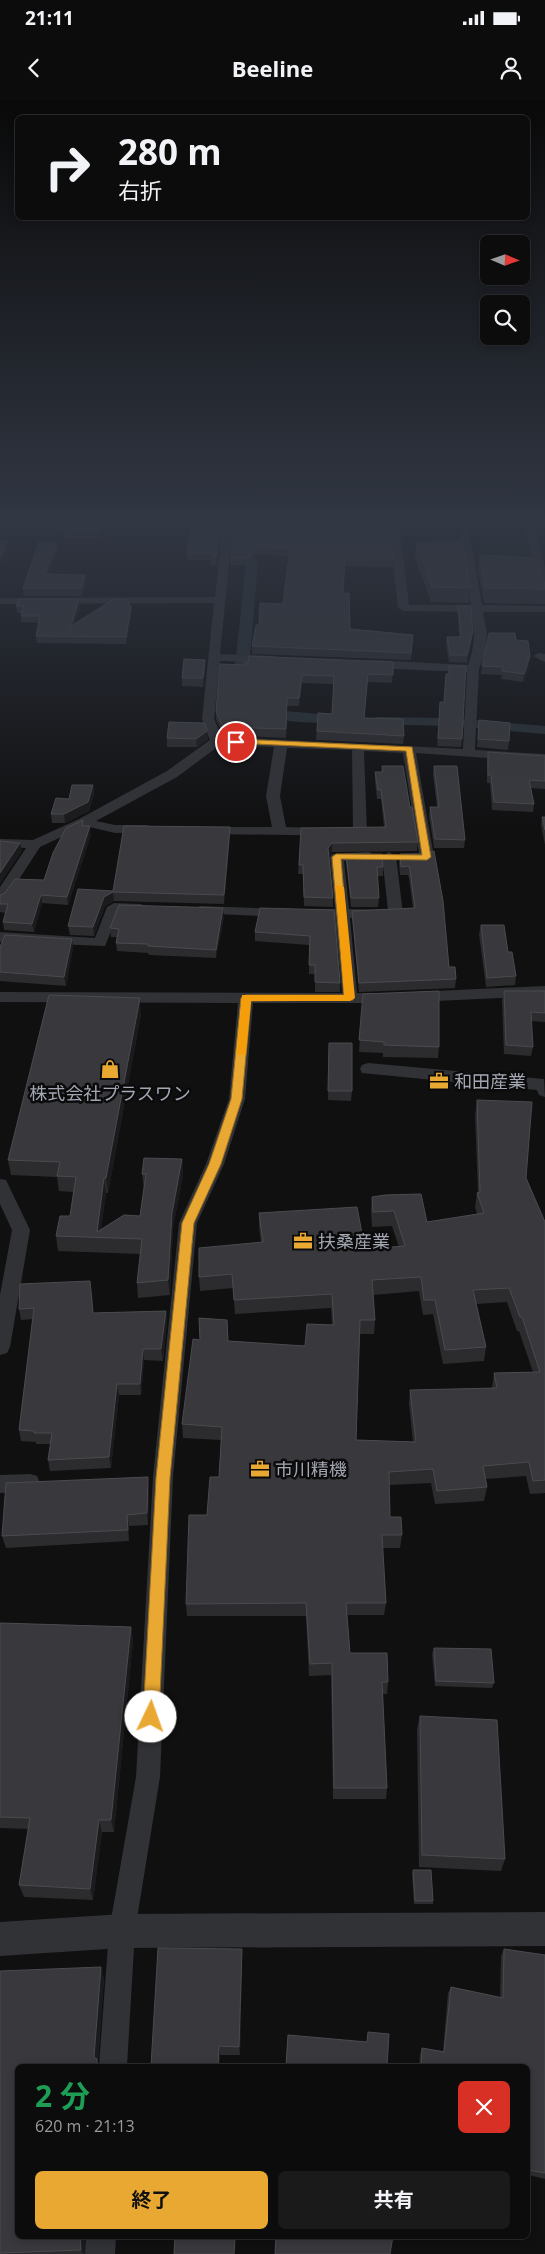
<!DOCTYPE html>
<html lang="ja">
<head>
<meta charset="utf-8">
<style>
	body { margin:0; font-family:"Open Sans","Noto Sans JP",sans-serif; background:#1a1a1b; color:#f1f3f6; height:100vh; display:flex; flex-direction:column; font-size:19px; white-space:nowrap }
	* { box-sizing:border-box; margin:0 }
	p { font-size:16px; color:#9a9b9d }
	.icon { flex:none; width:28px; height:28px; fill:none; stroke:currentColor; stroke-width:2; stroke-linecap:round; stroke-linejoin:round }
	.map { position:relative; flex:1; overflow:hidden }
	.side { position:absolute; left:15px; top:1964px; width:515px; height:175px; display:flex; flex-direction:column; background:#0c0c0d; border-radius:8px; box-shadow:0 2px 8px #0003,0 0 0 1px #2c2c2e }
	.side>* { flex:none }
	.hud { position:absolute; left:15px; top:15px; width:515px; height:105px; border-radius:8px; box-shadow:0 2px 8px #0003,0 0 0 1px #2c2c2e; background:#0c0c0d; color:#f1f3f6; overflow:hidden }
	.needle { width:32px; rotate:92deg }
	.tools { position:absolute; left:480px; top:135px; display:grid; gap:10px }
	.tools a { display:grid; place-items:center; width:50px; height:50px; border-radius:8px; background:#0c0c0d; box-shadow:0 2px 8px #0003,0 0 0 1px #2c2c2e; font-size:25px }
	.pin { position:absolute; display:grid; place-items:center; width:42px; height:42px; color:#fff; margin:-21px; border:2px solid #fff; border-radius:50%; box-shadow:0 1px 5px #0007 }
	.me { position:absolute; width:55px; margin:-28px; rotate:3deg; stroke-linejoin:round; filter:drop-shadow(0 0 4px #0008) }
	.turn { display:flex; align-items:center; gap:18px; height:105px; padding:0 20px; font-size:22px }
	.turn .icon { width:65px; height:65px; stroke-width:2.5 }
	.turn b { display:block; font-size:35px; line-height:42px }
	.round { display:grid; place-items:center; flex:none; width:52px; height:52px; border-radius:8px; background:#1a1a1b }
	.headline { display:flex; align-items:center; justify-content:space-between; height:85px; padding:0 20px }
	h1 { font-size:30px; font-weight:700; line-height:38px; color:#1e9e55 }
	.button { display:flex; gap:10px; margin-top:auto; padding:10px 20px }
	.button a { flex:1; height:58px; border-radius:8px; background:#e9a831; color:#111; font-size:20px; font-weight:700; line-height:58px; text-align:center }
	.button a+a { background:#1a1a1b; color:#f1f3f6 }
	.status { display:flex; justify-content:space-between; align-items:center; height:35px; padding:0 25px; background:#0c0c0d; direction:ltr }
	.status svg { height:14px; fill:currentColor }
	header { display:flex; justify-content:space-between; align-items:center; height:65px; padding:0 20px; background:#0c0c0d; font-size:22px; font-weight:700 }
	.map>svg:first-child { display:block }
	.green { fill:#171c17 }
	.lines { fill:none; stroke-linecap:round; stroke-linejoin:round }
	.canal { fill:#272f34; fill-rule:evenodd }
	.minor { fill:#313236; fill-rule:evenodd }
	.tertiary { fill:#313236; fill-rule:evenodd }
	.wall { fill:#2c2c2f; fill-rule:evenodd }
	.shaded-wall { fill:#1b1b1d }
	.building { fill:#39393d; stroke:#494b4f; fill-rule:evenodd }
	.route { fill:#e9a831; stroke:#976d20 }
	.slow { fill:#f59e0b }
	.labels { text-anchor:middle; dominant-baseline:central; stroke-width:5; stroke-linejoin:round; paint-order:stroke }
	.poi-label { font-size:18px; fill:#a2a7b2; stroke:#0b0b0c; text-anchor:start }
</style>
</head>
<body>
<div class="status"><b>21:11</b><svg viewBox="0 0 49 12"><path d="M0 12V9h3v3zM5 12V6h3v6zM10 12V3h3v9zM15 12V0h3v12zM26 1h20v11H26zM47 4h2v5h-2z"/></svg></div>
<header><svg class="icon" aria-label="back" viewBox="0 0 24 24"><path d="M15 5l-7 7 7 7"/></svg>Beeline<svg class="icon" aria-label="person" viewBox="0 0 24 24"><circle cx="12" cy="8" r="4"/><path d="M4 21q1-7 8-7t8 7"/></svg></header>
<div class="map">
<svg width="545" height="2154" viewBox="0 0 545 2154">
	<rect width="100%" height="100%" fill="#101011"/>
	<path class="green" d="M472,424H521L533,470H482Z"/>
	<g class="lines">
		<path class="canal" d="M251,424H263L250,442L252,453L258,464L250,556L244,591L237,595L230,591L236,556L246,464L240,453L238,442Z
			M261,607L272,610L344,616L351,620L344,624C327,623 264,623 254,611L256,608Z
			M378,617L448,618L545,626V634L448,626L373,624L371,621L373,618Z"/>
		<path class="minor" d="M223,424H233L220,554L272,556L278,559L272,562L220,561L214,619L222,637L463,649L467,572L371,568L365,564L371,560L468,565C475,546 475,531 472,512L404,511L398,508L389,424H399L409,505H471L458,424H468L482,505L545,506V512H483L487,534L485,552L479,569L475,650L545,654V662L416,653L434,757C427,764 411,762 402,760L400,757L402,754L419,753L403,653L364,651L367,733L365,736L206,734L201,733L199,730L201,727H272L266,696L274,647L220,645L177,677L96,721L115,725H147L154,729L152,732L115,733L85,726L40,747L5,801L0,802V787L26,748L0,747V739L33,740L79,719L167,671L210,640L202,619L214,503L0,504V498L215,497ZM287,648L352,650L353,729L286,727L280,696Z
			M328,424H338V433H351L356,436L351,439L329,438Z
			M523,424H533L545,468V491L540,488Z
			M539,553L545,554V562L533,556Z
			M369,752L376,756L374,759L344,761L349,809L388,810L382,756L389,752L396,756L403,814L396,818H350L357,893H387L395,898L387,903H253L245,999L224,1064L197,1123L173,1377L160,1677L135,1831L127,1966H99L109,1831L136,1677L153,1377L179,1123L206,1064L229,999L238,903L0,902V892L342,893L335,818L310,817L303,813L310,809H335L330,757L332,754Z
			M114,803L141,804L148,808L141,812H119L105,846L0,842V832L95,838L107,807Z
			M200,806L281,809L288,813L281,817L195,813L193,810Z
			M545,886V896L415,902L407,897L415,892Z
			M368,963L544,979L545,997L539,995L537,990L362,973L360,969L362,965Z
			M0,1079L6,1080L30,1130L10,1247L7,1253L0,1255V1195L12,1130L0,1104Z
			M30,1374L37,1376L40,1383L37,1390L30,1392L0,1393V1375Z
			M86,2136H116L115,2154H85Z"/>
		<path class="tertiary" d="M545,1812V1846L122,1848L0,1856V1822L122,1814Z"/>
	</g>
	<path class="wall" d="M65,424H104L100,438H64L63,430Z
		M192,424H223L217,465H211V460H188L187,453Z
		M234,424L327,431L393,459V467L344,466L343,493L350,529L413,535L411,560L252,554V546L259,525L283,504L289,456L251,454L249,465H231V458Z
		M339,424H388V432L340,431Z
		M416,442L470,488L469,503L431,502L415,457Z
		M57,443L58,451L49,474L86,483L82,496H24L23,488Z
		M480,455L545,484V504L484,503L478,470Z
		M16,506H80L74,524L132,513L126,544L37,543L36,536L39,523L21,522V516L22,513H17Z
		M458,506L472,538L467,563L449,562L446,545L447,537H459L458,513Z
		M516,540L529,565L523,582L501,579L502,575L481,574L482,566Z
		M205,560V568L203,587L182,586V578Z
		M393,562L392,583L367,582L364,618L404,636L403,644L316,640L318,613L332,614L334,584L302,583L299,606H287L286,638L223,635L216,619V611L245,565Z
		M449,566L462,639L461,647L437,646L440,602H444L446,574H448Z
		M479,620L509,641L508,650L477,647Z
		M167,638L208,639L197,647H167Z
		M239,643L238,652L220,651V646Z
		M488,652L545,656V689L531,688L534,704L533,712L492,710L490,683H487V660Z
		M382,666L410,707L418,742L417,751L332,752L329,756L333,798V807L304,806L303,774H298L301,728L384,727L381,699H377L375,681V672H381Z
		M434,666L465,740L464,748H434L429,716L430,707H437L433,674Z
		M93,685L94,694L89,711L65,723H52L51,714L69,699Z
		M542,717H545V745L541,725Z
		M84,726L91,735L68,805L42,803L34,832L4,830L3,822L6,813L0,812V795L44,780Z
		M230,727V736L224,804L114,801L105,806L94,836L70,835L68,826L113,791Z
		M346,754L383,767V776H377L379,798L378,807H351L346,763Z
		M400,754H428L449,867L456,879L455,888L359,892L352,820V811L413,808L409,779L408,775H400L399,763Z
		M334,810L340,883V892H315V874H309V845L255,841V832Z
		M224,816L216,858L149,855L148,853L117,851L116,843L117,837H111L110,828Z
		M481,825L508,852L516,876L515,885L486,887L479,834Z
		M72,839L73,848L66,886L0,881V847Z
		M504,891H545V922L531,921L533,947L531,956L504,954L502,900Z
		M363,894L439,947L438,958L383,957V953L359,952Z
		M141,914L108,1093H106L101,1129L140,1116L144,1089L142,1074L182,1059L183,1075L173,1128L170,1195L138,1198L137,1183L140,1154L58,1151L56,1136L70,1116L73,1092L59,1091L57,1077L11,1075L8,1060Z
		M329,943L352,991L351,1001L328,1000Z
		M477,1000L526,1078L545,1122V1393L530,1394L526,1376L485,1379L487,1387L484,1401L435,1404L431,1383L389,1385L390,1417L402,1435L400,1448H382L386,1503L384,1515H347L350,1553L388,1582L387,1594H383L387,1688L386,1699H333L331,1575L309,1576L306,1516H187L186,1504L207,1415L219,1377L221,1340L183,1338L182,1324L228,1241L305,1246L332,1225L331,1208L235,1214L233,1188L200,1191L199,1177L261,1142L259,1128V1113L365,1149L399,1147L392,1126L372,1127L371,1111L372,1097L427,1122L477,1114L475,1107L477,1093H478L475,1015ZM419,1191L423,1215L433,1214L443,1264L484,1261L486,1247L476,1204L507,1202L517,1231H519L533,1272L494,1273L492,1288L410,1290L409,1304L413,1342L356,1340L360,1234H374L375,1220L373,1195Z
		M92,1192L93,1213L166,1211L167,1222L163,1261L144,1260L141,1295H119L111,1368L50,1371L48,1360L51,1344H36V1342L21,1341L19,1330L33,1219L21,1220L19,1209Z
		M149,1389L148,1425L129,1426V1441L6,1448L2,1436Z
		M0,1523L131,1527L133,1541L114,1732H102L93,1800L24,1797L19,1785L28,1729L0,1728Z
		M434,1548L494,1583L492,1588L435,1586L432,1554Z
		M420,1616L505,1759L501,1771L419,1767L417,1629Z
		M413,1770L433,1801V1804H414L412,1774Z
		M242,1849V1859L240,1955H220L219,1966H151Z
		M504,1849L545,1855V2079L528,2075V1966H419L420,1954L422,1948L443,1951L448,1893L451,1887L500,1898L501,1856Z
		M0,1871L104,1878L98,1961L18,2136H84L85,2154H0Z"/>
	<path class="shaded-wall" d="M101,424H104L100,438L99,431Z
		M221,424H223L217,465L216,457Z
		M7,441L8,448L0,466V458Z
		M57,443L58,451L46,482L45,474Z
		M85,475L86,483L82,496V488Z
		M79,499L80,506L72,532L71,526Z
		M131,507L132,513L126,544V537Z
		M473,531L472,538L467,563V555Z
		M530,556L529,565L523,582L524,574Z
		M205,560V568L203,587V578Z
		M302,575V583L299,606V598Z
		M207,631L208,639L197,647L196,639Z
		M93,685L94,694L89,711L65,723L64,714Z
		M90,726L91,735L68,805L67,797Z
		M230,727V736L224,804V795Z
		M20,743L22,751L0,784V773Z
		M332,743V752L328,757V748Z
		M113,792L114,801L105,806L94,836L93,827L104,797Z
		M41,795L42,803L34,832L32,824Z
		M223,808L224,816L216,858V850Z
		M72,839L73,848L66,886L64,877Z
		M140,898L141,914L108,1093L106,1078Z
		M182,1059L183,1075L173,1128L170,1195L168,1180L172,1113Z
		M104,1078L106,1093L100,1138L97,1132Z
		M90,1181L92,1192L94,1225L93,1213Z
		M166,1211L167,1222L163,1261L161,1249Z
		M143,1249L144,1260L141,1295L140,1284Z
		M117,1284L119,1295L111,1368L109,1357Z
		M148,1377L149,1389L148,1425L147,1413Z
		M127,1415L129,1426V1441L128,1430Z
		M131,1527L133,1541L114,1732L111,1720Z
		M99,1720L102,1732L93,1800L90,1789Z
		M242,1849V1859L240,1955L239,1947Z
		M101,1867L104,1878L98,1961L100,1966H97L94,1957Z
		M219,1946L220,1955L219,1966H218Z
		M80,2136H84L85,2154H84L81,2150Z
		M235,2136H236L235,2154H234Z"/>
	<path class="building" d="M65,424H101L99,431L63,430Z
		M192,424H221L216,457H211L212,453H187Z
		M234,424H327V431L390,434L393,459L345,458L343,493H349L350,529L413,535L411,553L252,546L256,525H259L260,503L283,504L290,449L251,447L249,458H231Z
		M434,440H462L470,488L432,487L416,442H434Z
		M0,441H7L0,458Z
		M39,442L57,443L45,474L85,475L82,488H23Z
		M480,455L536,458L545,484V489L485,488Z
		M19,499H79L71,526L114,499L127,500L131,507L126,537L36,536L40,516H21L24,506H16Z
		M458,506H471L473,531L467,555H450L447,537H461Z
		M489,533H515L516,540L528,541L530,556L524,574L502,571L503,567L482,566Z
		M249,556L393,562V575L368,574L364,618L403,619L404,636L317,631L318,613L332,614L334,576L302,575L299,598H287L286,629L223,627L216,611L220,564L245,565V562H248Z
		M184,559L205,560L203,578H182Z
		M449,566H466L462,639L438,638L440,602H444L446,574H449Z
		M479,620L510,623L509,641L478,639Z
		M169,622L205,623L207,631L196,639L167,638Z
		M220,643H239L238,647L220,646Z
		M488,652L545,656V681L529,680L534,704L494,702L491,675H488Z
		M382,666H403L410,707H412L418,742L332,743L328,748L333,798L304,797L303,765H299L301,728L386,727L381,690H378L375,672H383Z
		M434,666H457L465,740L435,739L430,707H439Z
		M72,685H93L88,702L64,714H51L56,698L69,699Z
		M542,717H545V730Z
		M83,720L82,726H90L67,797L41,795L32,824L3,822L8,804H0V795L5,793L15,779L44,780L53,753L66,728Z
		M124,726L230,727L224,795L113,792L104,797L93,827L68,826L78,789L113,791Z
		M0,741L20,743L0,773Z
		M434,751L443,801L449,867H455L456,879L359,883L352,811L415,808L410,770L409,766L401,767L400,754H428Z
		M346,754H382L383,767H377L379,798H351Z
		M119,805L223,808L216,850L148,846V844L116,843L119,829L110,828Z
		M260,808L334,810L340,883L315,882V865H309L310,836L255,832Z
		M481,825H504L508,852H512L516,876L487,878Z
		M5,835L72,839L64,877L0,872V847Z
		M439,891V947L384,945V942L359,940L363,894Z
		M504,891H545V913L531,912L533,947L506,945Z
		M49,895L140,898L106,1078H104L97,1132L124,1115L140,1116L146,1074H142L144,1058L182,1059L172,1113L168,1180L137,1183L142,1139L56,1136L60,1116H70L76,1077L57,1076L60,1062L8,1060Z
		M329,943H352V991H328Z
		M477,1000L532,1002L526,1078L545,1122V1380L533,1381L529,1362L483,1366L487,1387L437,1391L433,1369L389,1372L390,1417H401L402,1435H382L386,1503H346L350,1553H387L388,1582H382L387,1688H334L332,1563L310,1564L306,1503L186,1504L189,1415H207L210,1377H219L222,1327L182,1324L193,1239L200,1240L199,1218L227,1220L228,1241L305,1246L307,1224L334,1225L332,1194L234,1200L232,1174L199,1177V1148L263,1142L259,1113L357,1107L365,1149L405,1146L394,1111L373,1112L372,1097L385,1095L421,1094L427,1122L484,1113L477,1093L480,1092ZM421,1177L424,1200H435L445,1250L486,1247L473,1190L509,1188L520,1217H522L540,1272L494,1273L497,1288L410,1290L416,1342L356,1340L360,1220H375L372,1180Z
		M90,1181L93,1213L166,1211L161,1249H143L140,1284H117L109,1357L48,1360L52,1333H34V1331L19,1330L34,1208L19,1209L20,1184Z
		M148,1377L147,1413L127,1415L128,1430L2,1436L6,1383Z
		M0,1523L131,1527L111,1720H99L90,1789L19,1785L30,1718L0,1717Z
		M434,1548L491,1549L494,1583L436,1581Z
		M420,1616L497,1620L505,1759L422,1755Z
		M413,1770H431L433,1801H415Z
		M158,1848L242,1849L239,1947L219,1946L218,1966H151Z
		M504,1849L545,1855V2073L528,2070V1966H421L422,1948L444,1952L451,1887L503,1898Z
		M101,1867L94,1957L97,1959V1966H18V2136H80L81,2150L0,2153V1871Z
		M368,1932L389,1934L387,1966H286L288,1935L367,1942Z
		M175,2136H235L234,2154H174Z
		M276,2136H393L390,2154H275Z"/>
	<linearGradient id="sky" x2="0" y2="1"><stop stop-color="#090909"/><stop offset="0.58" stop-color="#313743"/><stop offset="1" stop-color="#313743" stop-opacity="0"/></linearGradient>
	<rect width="545" height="726" fill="url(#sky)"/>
	<path class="route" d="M236,639L412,647L431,757L427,760L341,759L353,900L251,901L242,999L221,1064L194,1123L170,1378L159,1617L156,1622L151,1624L146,1622L143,1617L156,1378L182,1123L209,1064L231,999L241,898L246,895H344L332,757L336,754L422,755L406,651L233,643V640Z"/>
	<path class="slow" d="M336,785L344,787L355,898L350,901H251L246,953L245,955H237L242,895H344Z"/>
	<defs>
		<g id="shop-bare" transform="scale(1.5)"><path d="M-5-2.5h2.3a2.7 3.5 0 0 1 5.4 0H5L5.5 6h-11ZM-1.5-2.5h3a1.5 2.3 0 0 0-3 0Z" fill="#e9a831" stroke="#0b0b0c" stroke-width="2.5" paint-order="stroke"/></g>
		<g id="office-bare" transform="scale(1.5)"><path d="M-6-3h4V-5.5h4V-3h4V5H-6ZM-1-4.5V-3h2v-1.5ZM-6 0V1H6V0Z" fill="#e9a831" stroke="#0b0b0c" stroke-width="2.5" paint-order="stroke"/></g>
	</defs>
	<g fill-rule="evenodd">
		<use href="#shop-bare" x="110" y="969"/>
		<use href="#office-bare" x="439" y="981"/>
		<use href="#office-bare" x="303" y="1141"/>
		<use href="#office-bare" x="260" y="1369"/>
	</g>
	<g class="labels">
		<g class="poi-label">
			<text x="454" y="981">和田産業</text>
			<text x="110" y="993" text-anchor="middle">株式会社プラスワン</text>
			<text x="318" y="1141">扶桑産業</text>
			<text x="275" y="1369">市川精機</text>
		</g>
	</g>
</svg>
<div class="tools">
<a><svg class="needle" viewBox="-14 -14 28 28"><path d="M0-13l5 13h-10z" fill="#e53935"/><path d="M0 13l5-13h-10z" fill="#9a9b9d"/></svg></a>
<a><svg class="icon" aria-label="search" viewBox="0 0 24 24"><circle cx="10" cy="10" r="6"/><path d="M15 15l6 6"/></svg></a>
</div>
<div class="pin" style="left:236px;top:642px;background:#d93025"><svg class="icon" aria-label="arrive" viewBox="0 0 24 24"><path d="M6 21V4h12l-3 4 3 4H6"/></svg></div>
<svg class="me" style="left:151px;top:1617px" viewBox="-20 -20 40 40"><circle r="19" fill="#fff"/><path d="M0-13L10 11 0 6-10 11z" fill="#e9a831"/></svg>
<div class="hud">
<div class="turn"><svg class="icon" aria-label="right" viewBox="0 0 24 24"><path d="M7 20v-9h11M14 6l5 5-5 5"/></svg><div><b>280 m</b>右折</div></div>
</div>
<section class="side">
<div class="headline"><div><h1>2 分</h1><p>620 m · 21:13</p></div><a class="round" style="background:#d93025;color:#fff"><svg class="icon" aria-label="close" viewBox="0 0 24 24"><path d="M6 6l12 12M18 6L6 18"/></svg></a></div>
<div class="button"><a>終了</a><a>共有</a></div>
</section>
</div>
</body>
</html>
